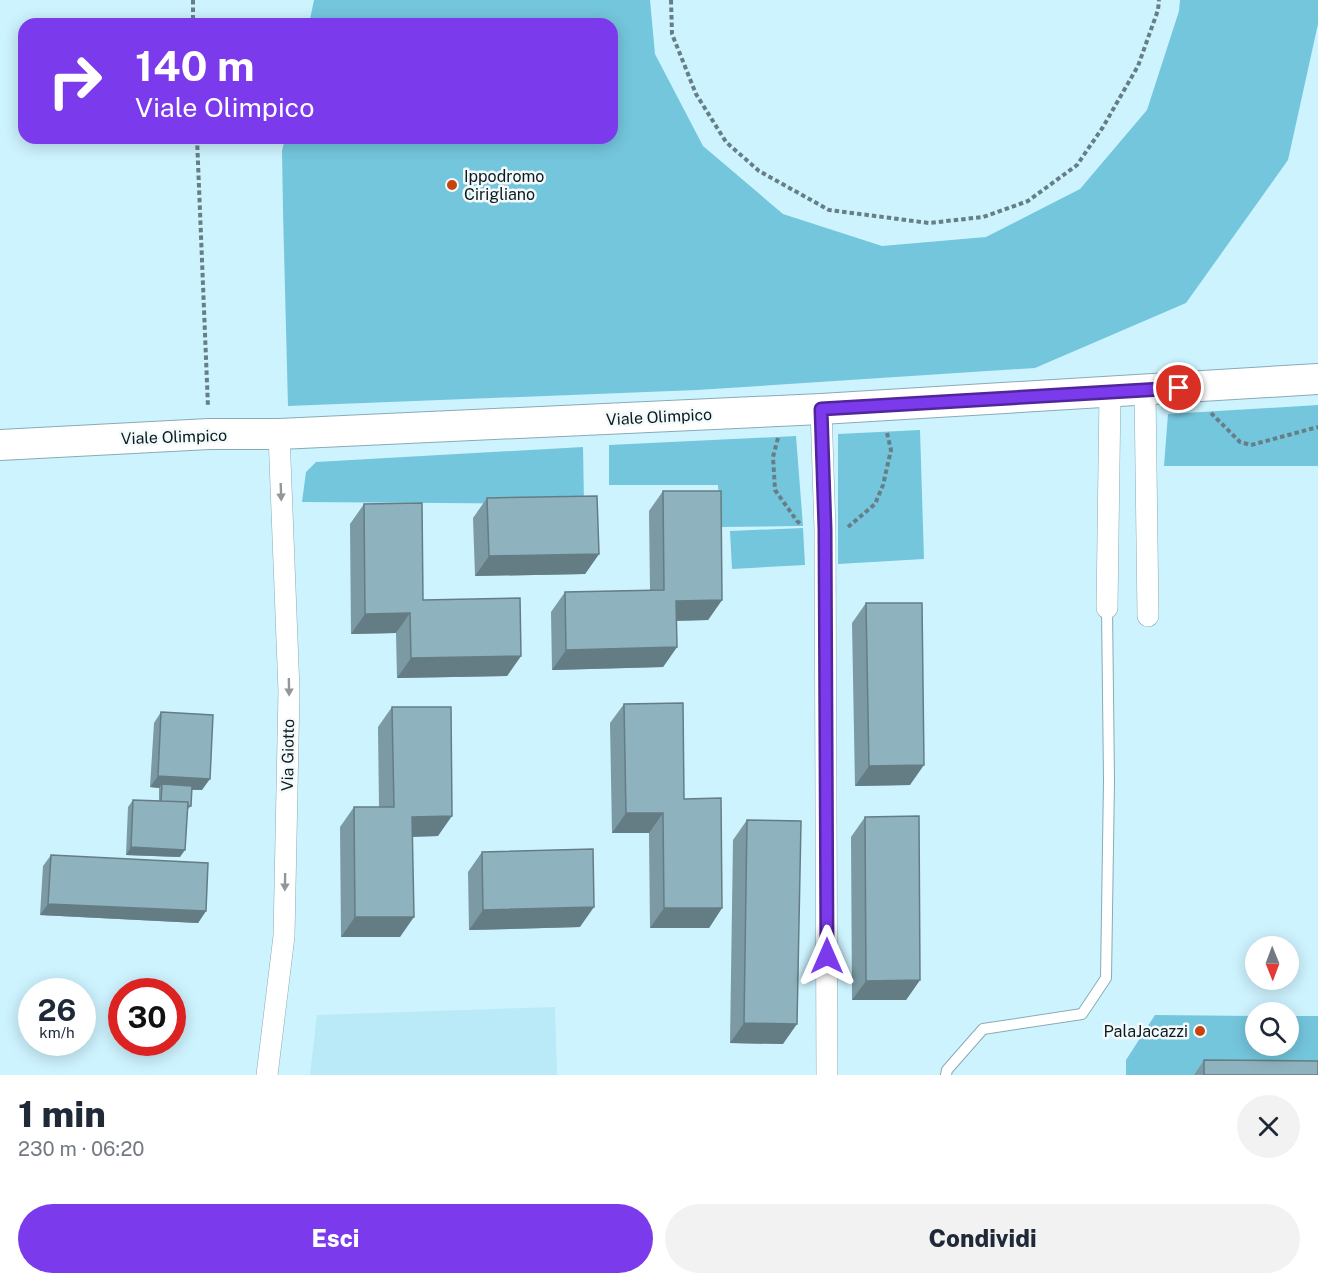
<!DOCTYPE html>
<html lang="it">
<head>
<meta charset="utf-8">
<style>
	body { margin:0; font-family:"Public Sans",sans-serif; background:#f2f2f3; color:#1f2937; height:100vh; display:flex; flex-direction:column; font-size:22px; white-space:nowrap }
	* { box-sizing:border-box; margin:0 }
	p { font-size:20px; color:#747a83 }
	.icon { flex:none; width:33px; height:33px; fill:none; stroke:currentColor; stroke-width:2; stroke-linecap:round; stroke-linejoin:round }
	.map { position:relative; height:1075px; overflow:hidden }
	.drawer { display:flex; flex-direction:column; background:#fff; flex:1 }
	.drawer>* { flex:none }
	.guide { position:absolute; left:18px; top:18px; width:600px; height:126px; border-radius:18px; box-shadow:0 3px 15px #0003; background:#7c3aed; color:#fff; overflow:hidden }
	.needle { width:39px; rotate:179deg }
	.fabs { position:absolute; left:1245px; top:936px; display:grid; gap:12px }
	.fabs a { display:grid; place-items:center; width:54px; height:54px; border-radius:50%; background:#fff; box-shadow:0 3px 15px #0003; font-size:30px }
	.speed { position:absolute; left:18px; top:978px; display:flex; gap:12px; font-size:30px; font-weight:700; text-align:center }
	.speed>* { display:grid; place-content:center; width:78px; height:78px; border-radius:50%; background:#fff; box-shadow:0 3px 15px #0003; line-height:1 }
	.speed small { font-size:15px; font-weight:400 }
	.speed .limit { border:9px solid #d22; background:#fff; color:#111 }
	.pin { position:absolute; display:grid; place-items:center; width:51px; height:51px; color:#fff; margin:-26px; border:3px solid #fff; border-radius:50%; box-shadow:0 2px 6px #0007 }
	.me { position:absolute; width:66px; margin:-33px; rotate:0deg; stroke-linejoin:round; filter:drop-shadow(0 0 4px #0008) }
	.turn { display:flex; align-items:center; gap:21px; height:126px; padding:0 18px; font-size:27px }
	.turn .icon { width:78px; height:78px; stroke-width:2.5 }
	.turn b { display:block; font-size:42px; line-height:51px }
	.round { display:grid; place-items:center; flex:none; width:63px; height:63px; border-radius:32px; background:#f2f2f3 }
	.summary { display:flex; align-items:center; justify-content:space-between; height:102px; padding:0 18px }
	h1 { font-size:36px; font-weight:800; line-height:45px }
	.action { display:flex; gap:12px; margin-top:auto; padding:12px 18px }
	.action a { flex:1; height:69px; border-radius:36px; background:#7c3aed; color:#fff; font-size:24px; font-weight:800; line-height:69px; text-align:center }
	.action a+a { background:#f2f2f3; color:#1f2937 }
	.map>svg:first-child { display:block }
	.built { fill:#bae9f7 }
	.green { fill:#74c6dd }
	.lines { fill:none; stroke-linecap:round; stroke-linejoin:round }
	.service-casing { stroke:#88abb6; stroke-width:12 }
	.minor-casing { stroke:#88abb6; stroke-width:22 }
	.secondary-casing { stroke:#88abb6; stroke-width:32 }
	.path { stroke:#667f86; stroke-width:4; stroke-dasharray:4.5 3; stroke-linecap:butt }
	.service { stroke:#fff; stroke-width:10 }
	.minor { stroke:#fff; stroke-width:21 }
	.secondary { stroke:#fff; stroke-width:30 }
	.wall { fill:#7b9aa3 }
	.shaded-wall { fill:#647d85 }
	.building { fill:#8fb3be; stroke:#647d85; stroke-width:1.5 }
	.oneway { fill:#92989a }
	.route-casing { stroke:#51269a; stroke-width:15 }
	.route { stroke:#7c3aed; stroke-width:10 }
	.poi-dot { fill:#c9420a; stroke:#f2fafc; stroke-width:2 }
	.labels { text-anchor:middle; dominant-baseline:central; stroke-width:5; stroke-linejoin:round; paint-order:stroke }
	.poi-label { font-size:16px; fill:#0d1b1f; stroke:#f2fafc; text-anchor:start }
	.street-label { font-size:16px; fill:#0d1b1f; stroke:#f2fafc }
</style>
</head>
<body>
<div class="map">
<svg width="1318" height="1075" viewBox="0 0 1318 1075">
	<rect width="100%" height="100%" fill="#cdf3fe"/>
	<path class="built" d="M555,1007L557,1075H310L317,1015Z"/>
	<path class="green" d="M314,0H650L655,54L703,146L783,214L882,246L986,237L1080,189L1147,110L1179,11L1180,0H1318V24L1288,160L1186,303L1035,368L697,390L288,406L283,211L282,151L285,138H612V24H309Z
		M1318,405V466H1164L1168,414Z
		M920,430L924,559L838,564V434Z
		M796,436L803,526L721,527L718,485H609V445Z
		M583,447L584,504L302,502L306,472L316,462Z
		M803,528L805,565L732,569L730,531Z
		M1155,1015L1255,1016L1256,1046H1288L1289,1016H1318V1075H1126V1060Z"/>
	<g class="lines">
		<g class="service-casing">
			<path id="service" d="M946,1075L947,1070L983,1029L1082,1014L1106,978L1109,780L1107,608"/>
		</g>
		<g class="minor-casing">
			<path id="minor" d="M1145,391L1148,616
				M821,409L825,529L827,1075
				M1107,608L1110,393
				M267,1075L284,936L289,691L279,434"/>
		</g>
		<g class="secondary-casing">
			<path id="secondary" d="M0,445L209,434H279L821,409L1318,379"/>
		</g>
		<path class="path" d="M193,0V24
			M671,0L672,34L696,94L726,142L759,171L829,210L929,223L983,217L1028,201L1077,165L1103,127L1138,66L1158,10L1159,0
			M197,138L208,407
			M1211,413L1240,442L1251,445L1318,427
			M778,438L773,457L775,490L797,521L802,525
			M848,527L875,504L883,485L891,450L887,433"/>
		<use href="#service" class="service"/>
		<use href="#minor" class="minor"/>
		<use href="#secondary" class="secondary"/>
	</g>
	<path class="wall" d="M663,491L722,600L708,620L676,621L677,647L663,667L552,670L551,612L565,592L650,590L649,511Z
		M487,498L599,554L585,574L475,576L473,518Z
		M364,504L423,600L521,656L507,676L397,678L396,633L351,634L350,524Z
		M866,603L910,785L855,786L852,623Z
		M624,704L684,799L722,908L709,928H650L649,833H612L610,723Z
		M392,707L438,836L413,837L400,937H341L340,827L354,807H379L378,727Z
		M161,712L202,790H192L191,806L187,810L180,857L126,855L128,807L133,800L159,801V788L150,787L154,723Z
		M865,817L920,980L906,1000H852L851,837Z
		M747,820L783,1044L730,1043L733,840Z
		M482,852L580,927L469,930L468,872Z
		M51,855L206,911L198,923L40,915L43,866Z
		M1204,1060L1318,1075H1194Z"/>
	<path class="shaded-wall" d="M599,554L585,574L475,576L489,556Z
		M722,600L708,620L662,621L676,601Z
		M410,613L396,633L351,634L365,614Z
		M677,647L663,667L552,670L566,650Z
		M521,656L507,676L397,678L411,658Z
		M924,765L910,785L855,786L869,766Z
		M158,776L210,779L202,790L162,788V784L159,788L150,787Z
		M626,813H663L649,833H612Z
		M452,816L438,836L398,837L412,817Z
		M131,847L185,850L180,857L126,855Z
		M48,904L206,911L198,923L40,915Z
		M594,907L580,927L469,930L483,910Z
		M664,908H722L709,928H650Z
		M355,917H414L400,937H341Z
		M920,980L906,1000H852L866,981Z
		M744,1023L797,1024L783,1044L730,1043Z"/>
	<path class="building" d="M663,491H721L722,600L676,601L677,647L566,650L565,592L664,590Z
		M597,496L599,554L489,556L487,498Z
		M422,503L423,600L520,598L521,656L411,658L410,613L365,614L364,504Z
		M866,603H922L924,765L869,766Z
		M683,703L684,799L721,798L722,908H664L663,813H626L624,704Z
		M392,707H451L452,816L412,817L414,917H355L354,807H394Z
		M161,712L213,715L210,779L158,776Z
		M162,784L192,786L191,806H188V802L161,801Z
		M133,800L188,802L185,850L131,847Z
		M919,816L920,980L866,981L865,817Z
		M747,820L801,821L797,1024L744,1023Z
		M593,849L594,907L483,910L482,852Z
		M51,855L208,863L206,911L48,904Z
		M1204,1060L1318,1061V1075H1204Z"/>
	<defs><path id="oneway-solid" d="M-6-.8H1V-3.2L6.5 0L1 3.2V.8H-6Z" transform="scale(1.5)"/></defs>
	<g class="oneway">
		<use href="#oneway-solid" transform="translate(281 492) rotate(88)"/>
		<use href="#oneway-solid" transform="translate(289 687) rotate(89)"/>
		<use href="#oneway-solid" transform="translate(285 882) rotate(91)"/>
	</g>
	<g class="lines">
		<g class="route-casing">
			<path id="route" d="M827,956L825,529L821,409L1179,388"/>
		</g>
		<use href="#route" class="route"/>
	</g>
	<g class="poi-dot">
		<circle cx="452" cy="185" r="6"/>
		<circle cx="1200" cy="1031" r="6"/>
	</g>
	<g class="labels">
		<g class="poi-label">
			<text x="464" y="176">Ippodromo<tspan x="464" dy="18">Cirigliano</tspan></text>
			<text x="1188" y="1031" text-anchor="end">PalaJacazzi</text>
		</g>
		<g class="street-label">
			<text transform="translate(659 417) rotate(-3)">Viale Olimpico</text>
			<text transform="translate(174 437) rotate(-2)">Viale Olimpico</text>
			<text transform="translate(288 755) rotate(-89)">Via Giotto</text>
		</g>
	</g>
</svg>
<div class="fabs">
<a><svg class="needle" viewBox="-14 -14 28 28"><path d="M0-13l5 13h-10z" fill="#e53935"/><path d="M0 13l5-13h-10z" fill="#747a83"/></svg></a>
<a><svg class="icon" aria-label="search" viewBox="0 0 24 24"><circle cx="10" cy="10" r="6"/><path d="M15 15l6 6"/></svg></a>
</div>
<div class="speed"><div>26<small>km/h</small></div><div class="limit">30</div></div>
<div class="pin" style="left:1179px;top:388px;background:#d93025"><svg class="icon" aria-label="arrive" viewBox="0 0 24 24"><path d="M6 21V4h12l-3 4 3 4H6"/></svg></div>
<svg class="me" style="left:827px;top:956px" viewBox="-20 -20 40 40"><path d="M0-17L14 15 0 8-14 15z" fill="#7c3aed" stroke="#fff" stroke-width="4"/></svg>
<div class="guide">
<div class="turn"><svg class="icon" aria-label="right" viewBox="0 0 24 24"><path d="M7 20v-9h11M14 6l5 5-5 5"/></svg><div><b>140 m</b>Viale Olimpico</div></div>
</div>
</div>
<section class="drawer">
<div class="summary"><div><h1>1 min</h1><p>230 m · 06:20</p></div><a class="round"><svg class="icon" aria-label="close" viewBox="0 0 24 24"><path d="M6 6l12 12M18 6L6 18"/></svg></a></div>
<div class="action"><a>Esci</a><a>Condividi</a></div>
</section>
</body>
</html>
